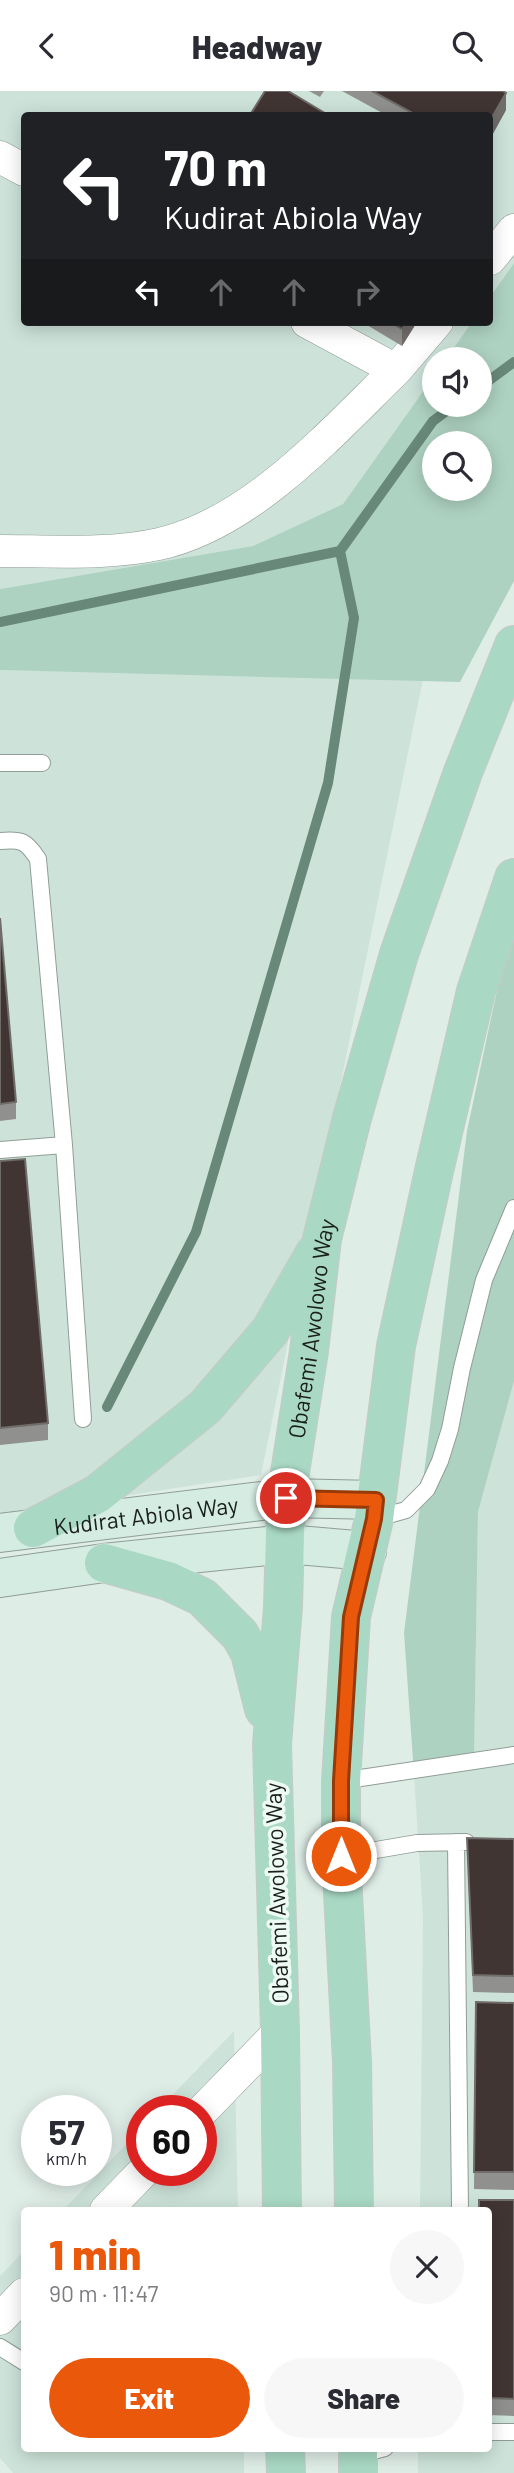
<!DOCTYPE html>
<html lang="en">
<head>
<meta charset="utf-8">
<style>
	body { margin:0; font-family:Barlow,sans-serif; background:#f7f7f7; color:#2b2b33; height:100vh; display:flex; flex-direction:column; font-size:26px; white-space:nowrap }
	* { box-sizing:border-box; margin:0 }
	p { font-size:23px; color:#7c7c81 }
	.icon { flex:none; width:38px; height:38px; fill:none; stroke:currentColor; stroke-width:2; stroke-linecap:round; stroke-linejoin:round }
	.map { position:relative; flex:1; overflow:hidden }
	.panel { position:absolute; left:21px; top:2116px; width:471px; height:245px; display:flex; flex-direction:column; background:#fff; border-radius:7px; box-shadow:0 4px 18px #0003 }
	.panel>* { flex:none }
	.guide { position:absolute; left:21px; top:21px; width:472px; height:214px; border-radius:7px; box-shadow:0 4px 18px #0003; background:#202124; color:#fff; overflow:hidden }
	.fabs { position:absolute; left:422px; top:256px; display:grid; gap:14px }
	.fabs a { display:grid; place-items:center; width:70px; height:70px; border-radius:50%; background:#fff; box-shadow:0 4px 18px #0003; font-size:35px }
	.speed { position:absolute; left:21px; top:2004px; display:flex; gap:14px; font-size:35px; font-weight:700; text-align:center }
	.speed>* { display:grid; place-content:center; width:91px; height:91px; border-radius:50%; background:#fff; box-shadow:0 4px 18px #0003; line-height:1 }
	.speed small { font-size:18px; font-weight:400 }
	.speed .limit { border:10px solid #d22; background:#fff; color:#111 }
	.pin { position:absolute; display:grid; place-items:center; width:60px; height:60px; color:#fff; margin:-30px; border:4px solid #fff; border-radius:50%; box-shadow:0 2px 7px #0007 }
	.me { position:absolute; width:77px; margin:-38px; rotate:0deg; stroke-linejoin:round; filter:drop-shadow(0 0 5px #0008) }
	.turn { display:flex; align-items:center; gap:24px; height:147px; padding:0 28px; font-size:32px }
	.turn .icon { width:91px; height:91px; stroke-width:2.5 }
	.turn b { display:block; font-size:49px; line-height:60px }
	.lanes { display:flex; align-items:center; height:66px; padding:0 28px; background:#0003; justify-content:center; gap:35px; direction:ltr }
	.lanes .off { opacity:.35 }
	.round { display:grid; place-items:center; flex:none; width:74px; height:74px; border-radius:37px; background:#f7f7f7 }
	.head { display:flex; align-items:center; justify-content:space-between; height:119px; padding:0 28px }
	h1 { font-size:42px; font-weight:800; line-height:52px; color:#ea580c }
	.cta { display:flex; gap:14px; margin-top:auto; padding:14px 28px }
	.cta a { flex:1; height:80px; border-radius:42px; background:#ea580c; color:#fff; font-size:28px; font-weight:800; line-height:80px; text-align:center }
	.cta a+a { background:#f7f7f7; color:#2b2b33 }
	header { display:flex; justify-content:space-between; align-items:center; height:91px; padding:0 28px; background:#fff; font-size:32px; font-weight:800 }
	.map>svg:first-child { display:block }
	.built { fill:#cde3d9 }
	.green { fill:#aed2c2; fill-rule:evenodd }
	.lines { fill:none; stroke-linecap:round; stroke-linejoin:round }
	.stream { stroke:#68887a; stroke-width:10 }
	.lane-casing { stroke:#909d97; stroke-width:18 }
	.street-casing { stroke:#909d97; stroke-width:33 }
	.secondary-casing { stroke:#909d97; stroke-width:40 }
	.primary-casing { stroke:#c8c9c9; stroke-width:40 }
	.lane { stroke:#fff; stroke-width:16 }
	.street { stroke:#fff; stroke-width:32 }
	.secondary { stroke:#d4ece2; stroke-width:38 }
	.primary { stroke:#a9d9c5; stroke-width:38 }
	.wall { fill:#90918e }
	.shaded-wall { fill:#706c6a }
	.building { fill:#413534; stroke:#706c6a; stroke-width:2 }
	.route-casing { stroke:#983908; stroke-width:18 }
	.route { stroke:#ea580c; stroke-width:12 }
	.labels { text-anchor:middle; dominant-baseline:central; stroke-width:7; stroke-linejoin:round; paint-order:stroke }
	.street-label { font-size:23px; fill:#1a1f1d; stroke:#edfbf4 }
</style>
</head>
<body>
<header><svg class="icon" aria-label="back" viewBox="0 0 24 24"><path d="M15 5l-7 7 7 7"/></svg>Headway<svg class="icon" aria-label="search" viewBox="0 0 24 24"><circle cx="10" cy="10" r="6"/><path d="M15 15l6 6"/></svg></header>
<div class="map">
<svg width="514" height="2382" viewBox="0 0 514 2382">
	<rect width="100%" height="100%" fill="#dfede7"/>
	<path class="built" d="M0,0H514V172L490,206V24H24V231H472L446,268H434V285L343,413L253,455L0,498Z
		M0,579L423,588L261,1384L0,1424Z
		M514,1290V2382H418V2357H488V2119H420L423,1826L414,1683L474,1673L478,1421Z
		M234,1940L238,2119H63L142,2037V2079H201V2020L158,2019Z
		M24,2160V2357H244V2382H13L0,2367V2185Z"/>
	<path class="green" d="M514,172V490L460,591L0,579V498L253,455L343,413L434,285V313H480V268H446L472,231H490V206ZM434,352H480V397H434Z
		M514,819V1290L478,1421L474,1673L414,1683L404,1542L467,1040Z"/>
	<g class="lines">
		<path class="stream" d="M480,296L514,271
			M0,531L340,460L433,330L456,313
			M107,1316L196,1141L328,692L354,527L340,460"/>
		<g class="lane-casing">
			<path id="lane" d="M0,672H42
				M0,750C22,748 26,750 38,768L64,1054
				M0,1059L64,1054L83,1328
				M374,1428L406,1419L427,1398L440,1370L450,1338L462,1277L484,1189L514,1117
				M341,1690L514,1664
				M456,1751L460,2119
				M341,1765L417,1752L466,1751
				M0,2256L24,2271
				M488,2341H514
				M358,2364L385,2357"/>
		</g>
		<g class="street-casing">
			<path id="street" d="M0,66L24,79
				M490,168L514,139
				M307,231L396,279L437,231
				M0,460C50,460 110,464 159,453C252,432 330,343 396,279
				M201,2021L280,1940
				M106,2119L145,2079
				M0,2228L24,2203"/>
		</g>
		<g class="secondary-casing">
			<g id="secondary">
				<path id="s1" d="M0,1442L286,1407L376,1409"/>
				<path d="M0,1487L104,1472L286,1453L367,1460"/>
			</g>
		</g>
		<g class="primary-casing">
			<g id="primary">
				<path d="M33,1437L97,1403L205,1316L270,1240L315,1162"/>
				<path d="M104,1472L168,1490L202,1506L240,1544L250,1562L264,1618"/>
				<path id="s2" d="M282,2119L280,1940L272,1653L283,1516L286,1407L309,1260L322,1148L352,1027L399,863L463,681L514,554"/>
				<path d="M354,2119L352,1971L341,1765V1690L351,1526L374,1428L396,1255L434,1080L476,900L514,787"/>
				<path d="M285,2357L286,2382"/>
				<path d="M358,2357V2382"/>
			</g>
		</g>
		<use href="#lane" class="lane"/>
		<use href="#street" class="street"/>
		<use href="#secondary" class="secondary"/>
		<use href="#primary" class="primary"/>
	</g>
	<path class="wall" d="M309,0H324L320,6Z
		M342,0H503L506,19L490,48V24H386Z
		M362,231H417L402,255Z
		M0,827L16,1011V1028L0,1030Z
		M0,1070L48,1332V1349L0,1354Z
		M467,1747L514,1748V1902L473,1901Z
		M476,1911L514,1912V2099L474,2098Z
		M514,2109V2325L488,2324V2119Z"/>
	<path class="shaded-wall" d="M506,2V19L490,48V30Z
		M407,231H417L402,255V238Z"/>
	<path class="building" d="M265,0H288L328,24H250Z
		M372,0H503L506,2L490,30V24H416Z
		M390,231H407L402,238Z
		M0,827L16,1011L0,1013Z
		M25,1068L48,1332L0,1337V1070Z
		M467,1747L514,1748V1885L473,1884Z
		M476,1911L514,1912V2081H474Z
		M479,2109H514V2308L488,2307V2119H479Z"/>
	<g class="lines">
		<g class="route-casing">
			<path id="route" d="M286,1407L376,1409L374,1428L351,1526L341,1690V1765"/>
		</g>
		<use href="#route" class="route"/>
	</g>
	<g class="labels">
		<g class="street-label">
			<text stroke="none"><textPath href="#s2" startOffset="884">Obafemi Awolowo Way</textPath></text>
			<text stroke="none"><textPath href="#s1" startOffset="147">Kudirat Abiola Way</textPath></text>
			<text transform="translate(276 1802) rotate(-92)">Obafemi Awolowo Way</text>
		</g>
	</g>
</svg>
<div class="fabs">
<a><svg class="icon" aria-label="sound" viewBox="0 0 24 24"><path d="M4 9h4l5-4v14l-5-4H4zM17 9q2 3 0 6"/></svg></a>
<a><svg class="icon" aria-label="search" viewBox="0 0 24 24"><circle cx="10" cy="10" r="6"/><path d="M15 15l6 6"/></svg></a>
</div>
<div class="speed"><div>57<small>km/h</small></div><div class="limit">60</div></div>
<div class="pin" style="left:286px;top:1407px;background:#d93025"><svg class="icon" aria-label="arrive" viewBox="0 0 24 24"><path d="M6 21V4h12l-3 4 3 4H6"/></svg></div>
<svg class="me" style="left:341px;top:1765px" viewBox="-20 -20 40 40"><circle r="17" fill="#ea580c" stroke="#fff" stroke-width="3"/><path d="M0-11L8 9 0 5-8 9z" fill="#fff"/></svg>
<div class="guide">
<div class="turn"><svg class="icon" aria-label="left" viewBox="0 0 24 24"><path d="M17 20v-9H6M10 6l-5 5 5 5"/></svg><div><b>70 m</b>Kudirat Abiola Way</div></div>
<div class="lanes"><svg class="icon" aria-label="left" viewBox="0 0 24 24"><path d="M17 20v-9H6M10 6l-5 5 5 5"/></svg><svg class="icon off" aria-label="ahead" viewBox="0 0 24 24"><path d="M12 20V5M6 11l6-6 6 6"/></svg><svg class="icon off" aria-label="ahead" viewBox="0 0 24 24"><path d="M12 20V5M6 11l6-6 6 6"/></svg><svg class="icon off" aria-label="right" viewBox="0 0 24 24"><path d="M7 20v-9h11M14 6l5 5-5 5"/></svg></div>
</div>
<section class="panel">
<div class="head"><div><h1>1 min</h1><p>90 m · 11:47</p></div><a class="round"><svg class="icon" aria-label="close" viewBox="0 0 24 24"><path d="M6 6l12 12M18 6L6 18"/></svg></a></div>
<div class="cta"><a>Exit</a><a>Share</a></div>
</section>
</div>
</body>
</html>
